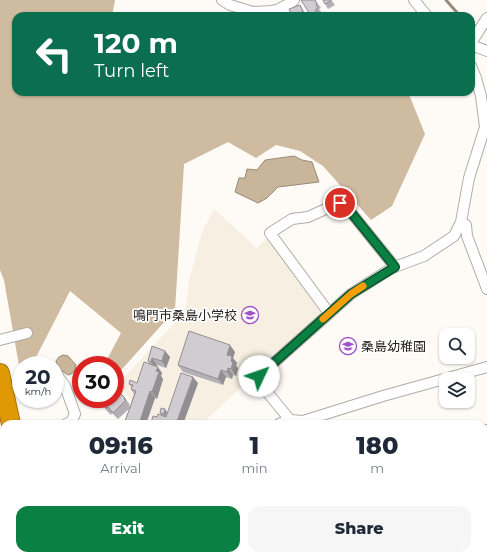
<!DOCTYPE html>
<html lang="en">
<head>
<meta charset="utf-8">
<style>
	body { margin:0; font-family:Montserrat,"Noto Sans JP",sans-serif; background:#f6f6f7; color:#1f2937; height:100vh; display:flex; flex-direction:column; font-size:15px; white-space:nowrap }
	* { box-sizing:border-box; margin:0 }
	p { font-size:13px; color:#747a83 }
	.icon { flex:none; width:22px; height:22px; fill:none; stroke:currentColor; stroke-width:2; stroke-linecap:round; stroke-linejoin:round }
	.map { position:relative; flex:1; overflow:hidden }
	.drawer { position:absolute; left:0px; top:420px; width:487px; height:140px; display:flex; flex-direction:column; background:#fff; border-radius:12px 12px 0 0; box-shadow:0 1px 3px #0004 }
	.drawer>* { flex:none }
	.top-card { position:absolute; left:12px; top:12px; width:463px; height:84px; border-radius:12px; box-shadow:0 1px 3px #0004; background:#0b6e4f; color:#fff; overflow:hidden }
	.tools { position:absolute; left:439px; top:328px; display:grid; gap:8px }
	.tools a { display:grid; place-items:center; width:36px; height:36px; border-radius:8px; background:#fff; box-shadow:0 1px 3px #0004; font-size:20px }
	.speed { position:absolute; left:12px; top:356px; display:flex; gap:8px; font-size:20px; font-weight:700; text-align:center }
	.speed>* { display:grid; place-content:center; width:52px; height:52px; border-radius:50%; background:#fff; box-shadow:0 1px 3px #0004; line-height:1 }
	.speed small { font-size:10px; font-weight:400 }
	.speed .limit { border:6px solid #d22; background:#fff; color:#111 }
	.pin { position:absolute; display:grid; place-items:center; width:34px; height:34px; color:#fff; margin:-17px; border:2px solid #fff; border-radius:50%; box-shadow:0 1px 4px #0007 }
	.me { position:absolute; width:44px; margin:-22px; rotate:48deg; stroke-linejoin:round; filter:drop-shadow(0 0 3px #0008) }
	.turn { display:flex; align-items:center; gap:14px; height:84px; padding:0 16px; font-size:18px }
	.turn .icon { width:52px; height:52px; stroke-width:2.5 }
	.turn b { display:block; font-size:28px; line-height:34px }
	.eta { display:flex; justify-content:space-evenly; align-items:center; height:68px; text-align:center }
	.eta b { font-size:24px; font-weight:800; line-height:28px }
	.action { display:flex; gap:8px; margin-top:auto; padding:8px 16px }
	.action a { flex:1; height:46px; border-radius:12px; background:#0b8043; color:#fff; font-size:16px; font-weight:800; line-height:46px; text-align:center }
	.action a+a { background:#f6f6f7; color:#1f2937 }
	.map>svg:first-child { display:block }
	.built { fill:#f7efe2 }
	.forest { fill:#cfbba0 }
	.water { fill:#c9b59a; stroke:#988a76 }
	.lines { fill:none; stroke-linecap:round; stroke-linejoin:round }
	.stream { stroke:#988a76; stroke-width:3 }
	.minor-casing { stroke:#b0aca7; stroke-width:12 }
	.motorway-casing { stroke:#9e700f; stroke-width:20 }
	.minor { stroke:#fff; stroke-width:10 }
	.motorway { stroke:#de9905; stroke-width:18 }
	.wall { fill:#b3afb5 }
	.shaded-wall { fill:#928f93 }
	.building { fill:#d0ccd2; stroke:#928f93 }
	.route-casing { stroke:#07532c; stroke-width:10 }
	.route { stroke:#0b8043; stroke-width:7 }
	.slow { stroke:#f59e0b; stroke-width:7 }
	.labels { text-anchor:middle; dominant-baseline:central; stroke-width:3.5; stroke-linejoin:round; paint-order:stroke }
	.poi-label { font-size:13px; fill:#262422; stroke:#fff; text-anchor:end }
</style>
</head>
<body>
<div class="map">
<svg width="487" height="560" viewBox="0 0 487 560">
	<rect width="100%" height="100%" fill="#fefbf7"/>
	<path class="built" d="M214,209L257,248L267,238L322,311L202,424H123L131,402L119,383L179,318L186,307L189,281L202,232Z"/>
	<path class="forest" d="M0,0H115L112,16H16V92H408L425,134L392,206L371,220L323,166L300,151L276,145L256,158L228,142L184,164L175,310L115,377V365H104L121,333L70,291L32,365H21V377L4,280L0,270Z"/>
	<path class="water" d="M294,156L302,160L312,162L319,182L278,187L267,198L258,203L235,192L239,178H245L247,169L257,170L265,160Z
		M63,355L68,356L76,365C75,370 74,374 68,375L62,371L57,366L56,361L59,357Z"/>
	<g class="lines">
		<path class="stream" d="M446,0L460,16
			M471,25L478,27"/>
		<g class="minor-casing">
			<path id="minor" d="M222,0L230,5L253,12L271,11L277,10L292,2L294,0
				M414,0L427,16
				M285,6L289,16
				M471,43L487,18
				M471,45L487,51
				M461,222L466,225L467,236L487,289
				M329,313L270,233L292,219L308,217L339,203L345,205L395,267
				M0,340L27,333
				M55,372L65,386L75,414L71,422L66,424
				M290,420L263,387L259,376L351,294L392,268L424,256L454,236L461,222L469,178L485,127L481,96L476,78L471,66
				M279,424L290,420L303,421L383,396L487,367
				M483,436L487,430
				M0,524L3,523L4,531
				M8,556L9,560
				M57,556L58,560
				M236,556L262,560
				M132,560L134,556
				M439,560L442,556"/>
		</g>
		<g class="motorway-casing">
			<path id="motorway" d="M0,373L11,424
				M0,453L4,471
				M22,556V560
				M39,556V560"/>
		</g>
		<use href="#minor" class="minor"/>
		<use href="#motorway" class="motorway"/>
	</g>
	<path class="wall" d="M315,0L321,8L319,9L322,13L319,14L320,16H311Z
		M323,0H331L335,5L328,9Z
		M300,5L303,10L305,16H292Z
		M152,346L165,351L170,357L166,368L157,365L156,366L162,373L161,376L163,379L157,399L155,398L147,421L151,423L157,417L161,415L160,413L167,412L165,417L198,383L183,424H124L130,408L118,419L112,413L111,415L106,410L100,400L99,399L125,398L130,405H129L130,407L134,394L131,389L132,388L129,384L137,383L149,364L148,361Z
		M235,352L233,358L237,363L236,366L238,368L236,376L233,375L232,379L226,377L223,385L183,372L178,365Z"/>
	<path class="shaded-wall" d="M300,5L303,10L305,16L303,12Z
		M230,345L235,352L233,358L237,363L236,366L238,368L236,376L231,369L227,355Z
		M165,351L170,357L166,368L162,361Z
		M152,358L157,365L155,369L151,362Z
		M158,367L162,373L161,376L163,379L157,399L152,392L156,371Z
		M228,368L233,375L232,379L227,372Z
		M221,370L226,377L223,385L218,379Z
		M193,377L198,383L183,424H176Z
		M150,391L155,398L146,424H139Z
		M165,409L167,412L165,417L164,414Z"/>
	<path class="building" d="M301,0H315L317,4L316,5L318,8L315,10L317,13L313,16H311Z
		M323,0H331V1L325,4Z
		M300,5L303,12L299,13L300,16H292L289,9Z
		M189,331L230,345L227,355L232,356L231,361L233,362L231,369L228,368L227,372L221,370L218,379L178,365Z
		M152,346L165,351L162,361L152,358L151,362L148,361Z
		M144,362L158,367L156,371L159,372L152,392L150,391L139,424H124L136,391L131,389L133,385L129,384L130,380L137,383Z
		M181,373L193,377L176,424H146L147,421L151,423L153,416L157,417L158,414L166,417Z
		M115,390L116,391L117,390L125,398L124,399L126,400L113,413L108,407L106,408L101,404L102,403L100,400V399H115Z
		M161,408L165,409L164,414L160,413Z"/>
	<g class="lines">
		<g class="route-casing">
			<path id="route" d="M259,376L351,294L395,267L345,205L340,203"/>
		</g>
		<use href="#route" class="route"/>
		<path class="slow" d="M323,319L351,294L363,286"/>
	</g>
	<defs>
		<g id="school-ring" transform="scale(0.9)"><circle r="9.5" fill="#fff" stroke="#9f55c8" stroke-width="1.5"/><path d="M0-5L7-2L0 1L-7-2ZM-4 1L0 2.5L4 1V4Q0 6-4 4Z" fill="#9f55c8"/></g>
	</defs>
	<g fill-rule="evenodd">
		<use href="#school-ring" x="250" y="315"/>
		<use href="#school-ring" x="348" y="346"/>
	</g>
	<g class="labels">
		<g class="poi-label">
			<text x="237" y="315">鳴門市桑島小学校</text>
			<text x="361" y="346" text-anchor="start">桑島幼稚園</text>
		</g>
	</g>
</svg>
<div class="tools">
<a><svg class="icon" aria-label="search" viewBox="0 0 24 24"><circle cx="10" cy="10" r="6"/><path d="M15 15l6 6"/></svg></a>
<a><svg class="icon" aria-label="layers" viewBox="0 0 24 24"><path d="M12 4l9 5-9 5-9-5zM3 14l9 5 9-5"/></svg></a>
</div>
<div class="speed"><div>20<small>km/h</small></div><div class="limit">30</div></div>
<div class="pin" style="left:340px;top:203px;background:#d93025"><svg class="icon" aria-label="arrive" viewBox="0 0 24 24"><path d="M6 21V4h12l-3 4 3 4H6"/></svg></div>
<svg class="me" style="left:259px;top:376px" viewBox="-20 -20 40 40"><circle r="19" fill="#fff"/><path d="M0-13L10 11 0 6-10 11z" fill="#0b8043"/></svg>
<div class="top-card">
<div class="turn"><svg class="icon" aria-label="left" viewBox="0 0 24 24"><path d="M17 20v-9H6M10 6l-5 5 5 5"/></svg><div><b>120 m</b>Turn left</div></div>
</div>
<section class="drawer">
<div class="eta">
<div><b>09:16</b><p>Arrival</p></div>
<div><b>1</b><p>min</p></div>
<div><b>180</b><p>m</p></div>
</div>
<div class="action"><a>Exit</a><a>Share</a></div>
</section>
</div>
</body>
</html>
